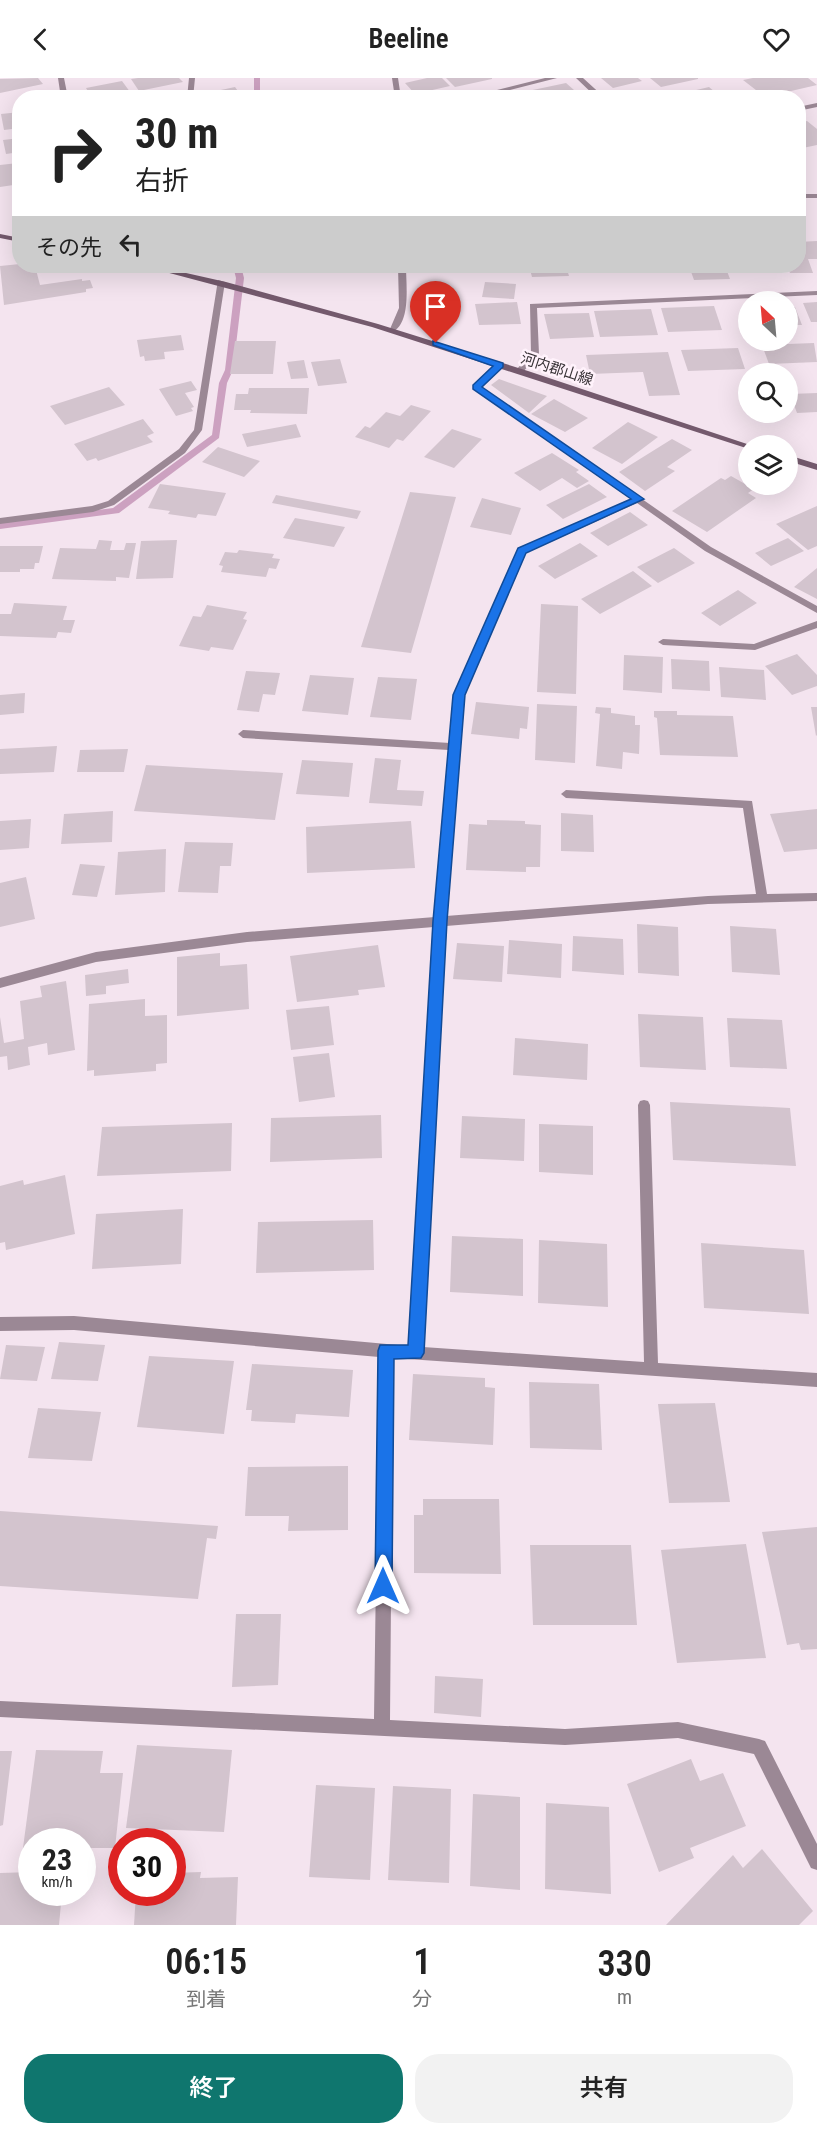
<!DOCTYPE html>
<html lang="ja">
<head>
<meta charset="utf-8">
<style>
	body { margin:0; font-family:"Roboto Condensed","Noto Sans JP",sans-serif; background:#f2f2f2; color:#222; height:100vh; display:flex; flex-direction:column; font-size:22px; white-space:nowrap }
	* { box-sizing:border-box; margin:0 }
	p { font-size:20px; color:#767676 }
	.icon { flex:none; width:33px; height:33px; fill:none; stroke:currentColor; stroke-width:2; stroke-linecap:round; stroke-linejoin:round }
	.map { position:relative; height:1847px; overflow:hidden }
	.details { display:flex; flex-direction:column; background:#fff; flex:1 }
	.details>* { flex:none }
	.banner { position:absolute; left:12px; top:12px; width:794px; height:183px; border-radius:24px; box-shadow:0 6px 24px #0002; background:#fff; color:#222; overflow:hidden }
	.needle { width:39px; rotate:334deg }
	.fabs { position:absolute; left:738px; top:213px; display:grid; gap:12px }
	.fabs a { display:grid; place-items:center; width:60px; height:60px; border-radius:50%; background:#fff; box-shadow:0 6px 24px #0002; font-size:30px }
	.speed { position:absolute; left:18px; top:1750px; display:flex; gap:12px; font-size:30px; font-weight:700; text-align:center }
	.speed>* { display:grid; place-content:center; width:78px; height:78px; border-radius:50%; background:#fff; box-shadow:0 6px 24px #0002; line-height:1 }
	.speed small { font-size:15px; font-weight:400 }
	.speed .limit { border:9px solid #d22; background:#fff; color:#111 }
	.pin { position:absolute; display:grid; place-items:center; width:51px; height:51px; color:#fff; margin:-62px -26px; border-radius:50% 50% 50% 0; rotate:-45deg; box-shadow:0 0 6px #0007 }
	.pin .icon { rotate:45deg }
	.me { position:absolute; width:66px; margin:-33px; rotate:0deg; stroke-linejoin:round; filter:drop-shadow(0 0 4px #0008) }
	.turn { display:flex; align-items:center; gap:21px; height:126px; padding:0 24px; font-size:27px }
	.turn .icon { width:78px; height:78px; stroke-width:2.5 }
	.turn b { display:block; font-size:42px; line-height:51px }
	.then { display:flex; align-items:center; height:57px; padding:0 24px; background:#0003; gap:12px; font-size:22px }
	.eta { display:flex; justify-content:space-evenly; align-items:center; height:102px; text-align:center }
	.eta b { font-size:36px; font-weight:600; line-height:42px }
	.action { display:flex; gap:12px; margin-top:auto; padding:12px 24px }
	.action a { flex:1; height:69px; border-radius:24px; background:#0f766e; color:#fff; font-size:24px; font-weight:600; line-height:69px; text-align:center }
	.action a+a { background:#f2f2f2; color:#222 }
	header { display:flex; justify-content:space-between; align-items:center; height:78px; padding:0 24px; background:#fff; font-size:27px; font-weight:600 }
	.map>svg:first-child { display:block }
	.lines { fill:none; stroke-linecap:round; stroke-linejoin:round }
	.stream { fill:#cca1c0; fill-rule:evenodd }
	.building { fill:#d3c4ce }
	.minor { fill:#9b8895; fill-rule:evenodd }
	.secondary { fill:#745a6d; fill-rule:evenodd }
	.route { fill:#1a73e8; stroke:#114b97; stroke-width:1.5 }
	.labels { text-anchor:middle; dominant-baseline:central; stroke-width:5; stroke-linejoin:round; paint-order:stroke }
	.far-street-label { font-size:15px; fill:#393337; stroke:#fff2fb }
</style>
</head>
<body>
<header><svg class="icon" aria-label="back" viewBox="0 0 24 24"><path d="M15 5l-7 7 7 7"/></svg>Beeline<svg class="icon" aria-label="heart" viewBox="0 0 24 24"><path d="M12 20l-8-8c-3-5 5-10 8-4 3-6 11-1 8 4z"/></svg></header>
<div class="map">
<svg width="817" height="1847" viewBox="0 0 817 1847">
	<rect width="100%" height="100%" fill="#f4e4ef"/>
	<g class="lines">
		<path class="stream" d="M254,0H260V20H254Z
			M233,188H241L244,200L233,292L227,305L219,360L119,435L0,451V445L113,430L212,357L219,305L225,292L236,200Z"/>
	</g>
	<path class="building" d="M38,0L43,6L0,15V1Z
		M138,0H179L183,4L139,13L131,1Z
		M427,0H442L450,8L415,16L405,5Z
		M446,0H492V1L455,9Z
		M601,0H638L642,3L613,10Z
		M650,0H698V1L661,9Z
		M753,0H808L817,7L765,19L743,2Z
		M122,3L133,18L92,20L86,10Z
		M566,5L582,19L534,20L528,13Z
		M235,9L243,20H205L202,16Z
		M709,9L722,20L671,18Z
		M20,34V50L4,52L1,36Z
		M807,43L817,51V67L798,71V45Z
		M20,60V74L6,76L3,62Z
		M18,85L20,106L0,109V87Z
		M817,163V181H808L813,195H790L787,188H798V164Z
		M20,186L35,188L40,207L82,201V203L90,202L93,210L86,211V214L4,227L0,188Z
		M419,188H493L494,190L420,193Z
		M529,188H566L569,198L532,199Z
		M689,188H725L730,201L694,202Z
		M485,204L516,206L514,221L482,219Z
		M517,224L521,246L479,247L475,226Z
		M817,224V244H811L803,225Z
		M714,228L722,252L668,254L661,230Z
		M788,229H795L802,247H788Z
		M651,231L658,257L600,259L594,233Z
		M589,235L594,259L550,261L544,236Z
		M181,257L184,272L164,274L165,281L145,283L144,278L140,279L137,262Z
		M235,263H276L273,296H230Z
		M814,265L817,284L769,286L762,267Z
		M738,270L745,291L688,293L681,272Z
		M668,274L680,317L649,318L643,294L590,296L586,277Z
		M340,281L347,305L318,308L311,284Z
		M304,282L308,300L291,301L287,284Z
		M499,301L547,318L529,335L491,307Z
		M191,303L197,312L185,315L194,329L191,330L193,333L176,338L159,311Z
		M109,309L125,327L65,347L50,328Z
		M249,310H309L307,336L250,335L251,332H234L236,316H248Z
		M817,315V334L797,335L790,316Z
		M554,321L588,340L565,354L531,336Z
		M411,327L431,333L403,363L397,361L389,370L355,359L365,348L370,350L386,334L400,338Z
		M143,341L154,355L147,358L153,364L98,383L96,380L87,383L74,366Z
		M628,344L658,359L622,386L592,370Z
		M296,346L301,359L247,369L242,356Z
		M452,351L482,361L454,390L424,379Z
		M672,361L692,372L667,389L675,393L645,413L619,394Z
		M218,369L260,383L244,399L202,384Z
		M552,375L579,392L576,394L589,403L577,410L562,400L540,413L514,395Z
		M731,398L754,411L748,415L756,420L707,454L672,433L721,400L725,402Z
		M160,406L226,415L216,438L198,436L196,440L168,436L170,433L148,430Z
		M589,406L607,419L563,441L546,427Z
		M410,414L456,419L411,575L361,569Z
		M276,417L361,433L357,441L272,425Z
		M482,420L521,430L511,457L470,449Z
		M817,428V468L808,472L776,446Z
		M630,434L648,447L608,468L590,455Z
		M295,440L345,449L334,469L283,460Z
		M788,460L804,473L771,488L755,475Z
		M99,462L112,463L110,472H124L126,465H136L129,500L116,499V503L52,501L60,470L96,471Z
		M177,462L173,500L136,501L141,463Z
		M580,465L598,478L555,501L538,488Z
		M0,468H43L39,485H35L34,491H20V494H0Z
		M674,470L695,485L658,505L637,489Z
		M239,472L274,476L272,480L280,481L276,491L269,490L266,499L221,494L223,488L219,487L225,474L237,475Z
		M817,490V521L794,509Z
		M633,493L652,508L600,536L581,521Z
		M738,512L757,525L720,548L701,535Z
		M14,525L67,528L63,542H75L71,555L58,554L56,560L0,558V536H11Z
		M541,526L578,528L576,616L537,614Z
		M207,527L247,534L243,541L247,542L233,572L211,569L209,573L179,568L193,538L201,539Z
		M797,576L817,597V608L792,617L765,588Z
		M624,577L663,579L662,615L623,612Z
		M671,581L709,583L710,613L672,611Z
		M719,589L764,592L766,622L721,619Z
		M246,593L280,595L275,617L263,616L259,634L237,632Z
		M310,597L354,600L348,637L302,633Z
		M378,599L417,601L411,642L370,639Z
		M25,615L24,635L0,637V617Z
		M476,624L529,629L527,651L520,650L519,661L471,656Z
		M537,626L577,628L575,685L535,682Z
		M596,629L611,630V635L635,638V647H640L639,676L623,674L622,691L596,688L600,636L595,635Z
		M811,629H817V657L816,658Z
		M654,633H677V637L733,638L738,679L660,677L657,640L654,639Z
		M57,668L54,694L0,696V671Z
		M128,671L124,694H77L80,672Z
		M375,680L401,682L397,712L424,713L422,728L369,725Z
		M302,682L353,685L349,719L296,716Z
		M146,687L283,695L275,742L134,733Z
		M817,731V771L784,774L770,736Z
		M113,733L112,764L61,766L64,736Z
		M561,735L593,737L594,774L561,773Z
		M31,741L29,770L0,772V743Z
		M487,742L525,743V746L541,747L540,789H526V794L466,792L469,746L487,747Z
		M411,743L415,790L307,795L306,749Z
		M185,764L233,765L231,788H220L218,815L178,814Z
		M166,771L165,814L115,817L118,774Z
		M80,786L105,788L97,819L72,817Z
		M26,799L35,841L0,849V805Z
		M637,846L678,849L679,898L638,895Z
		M730,848L776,851L780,897L732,894Z
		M573,858L623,861L624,897L572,893Z
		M509,862L562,866L561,900L507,896Z
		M457,865L504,868L502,904L453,901Z
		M378,867L385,909L358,912L359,917L297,924L290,878Z
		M220,875V888L247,886L249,931L177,938V879Z
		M128,891L129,905L106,908V916L86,918L85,897Z
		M66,903L75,972L48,977L47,965L28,969L30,987L8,992L7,978L0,979V939L4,965L24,961L20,923L42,919L40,908Z
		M145,921V938L167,937V985L156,986V993L94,998V992L87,993L89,926Z
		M329,928L334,967L291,972L286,932Z
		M638,936L703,939L706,992L640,989Z
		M727,940L782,942L787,991L730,989Z
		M515,960L588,966L587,1002L513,997Z
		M329,975L335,1019L299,1024L293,979Z
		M670,1024L790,1030L796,1088L673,1082Z
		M381,1037L382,1080L270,1084L271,1040Z
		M462,1038L525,1041L524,1083L460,1080Z
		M232,1045L231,1093L97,1098L102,1049Z
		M539,1046L593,1048V1097L539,1094Z
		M65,1097L75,1156L6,1172L5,1164L0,1165V1108L23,1102L24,1107Z
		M183,1131L181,1186L92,1191L96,1136Z
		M373,1142L374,1192L256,1195L258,1144Z
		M452,1158L523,1161V1218L450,1214Z
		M539,1162L607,1166L608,1229L538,1225Z
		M701,1165L804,1172L809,1236L704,1230Z
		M59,1264L105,1267L98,1303L51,1301Z
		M6,1267L45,1269L37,1303L0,1301Z
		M149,1278L234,1283L224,1356L137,1349Z
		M252,1286L353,1292L349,1339L296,1336L295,1345L251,1343L252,1332H246Z
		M413,1296L485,1300V1309L495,1310L493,1367L409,1362Z
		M529,1304L599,1306L602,1372L530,1370Z
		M715,1325L730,1424L669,1425L658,1326Z
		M38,1330L101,1334L92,1383L28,1380Z
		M348,1388V1452L288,1453L289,1438H245L248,1389Z
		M423,1421H499L501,1496L414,1495V1437H423Z
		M0,1433L218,1448L216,1461L207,1460L198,1521L0,1508Z
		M817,1449V1571L801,1572L799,1565L787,1567L762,1454Z
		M746,1466L766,1580L677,1585L661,1472Z
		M530,1467H631L637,1547H533Z
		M236,1536H281L278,1607L232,1609Z
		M435,1598L483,1601L481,1639L434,1635Z
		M137,1667L232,1672L224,1754L126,1750Z
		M36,1672L103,1673L100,1695H123L115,1770H82V1764H32V1770H23Z
		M0,1673H12L3,1747L0,1748Z
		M691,1681L700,1703L723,1695L746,1748L690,1770L694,1780L659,1794L627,1706Z
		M316,1707L375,1710L370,1802L309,1799Z
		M393,1708L451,1711L449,1805L388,1802Z
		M473,1716L520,1719V1812L470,1808Z
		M546,1725L609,1729L611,1816L545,1811Z
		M762,1771L813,1833L799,1847H666L733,1777L743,1790Z
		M32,1794V1815H62L59,1847H0V1795Z
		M201,1794L200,1800L238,1799L236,1847H134L136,1815H172V1795Z"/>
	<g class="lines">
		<path class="minor" d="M58,0H64L68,20H61Z
			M189,0H195L193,20H187Z
			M392,0H398L401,20H395Z
			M545,0H557L479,20H465Z
			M576,0H583L605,20H597Z
			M817,25V29L798,33V29Z
			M798,116H817V120H798Z
			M398,188H406C406,206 411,243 394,253L390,251L399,230Z
			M218,202L225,204L202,352L185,375L114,427L93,434L0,446V440L92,428L108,423L179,371L194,352Z
			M817,213V217L537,230L539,276L522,295L515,293L531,276L530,226Z
			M496,285L503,287L481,309L711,469L817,528V535L705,473L637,425L526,475L464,617L446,838L708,818L756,816L743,730L566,720L561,716L566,712L752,723L767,816L817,815V823L708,826L446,848L423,1269L644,1284L638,1027L640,1023L644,1022L648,1023L650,1027L658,1285L817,1295V1309L393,1280L390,1642L565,1651L678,1644L759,1661L765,1663L817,1766V1792L811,1790L754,1676L678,1660L565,1667L0,1639V1623L374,1641L379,1279L74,1252L0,1253V1239L74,1238L409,1268L434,849L247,864L96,884L0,910V900L96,874L247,854L435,839L449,672L243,660L238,656L243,652L450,665L454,617L519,471L631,421L473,311V307Z
			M817,543V550L755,572L663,567L658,564L663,561L754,566Z"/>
		<path class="secondary" d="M0,156L20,160V164L0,160Z
			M143,188H155L226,204L378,246L528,293L753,368L746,370L372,249Z
			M788,377L817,386V392L788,383Z"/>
	</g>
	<path class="route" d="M433,263L503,285V289L482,309L644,421L526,475L465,617L447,843L424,1275L421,1280L394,1281L392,1508L390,1514L383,1517L377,1514L375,1508L378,1273L380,1267H408L433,843L453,617L518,470L631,421L473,311V307L493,288L433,267Z"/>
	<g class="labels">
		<g class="far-street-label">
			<text transform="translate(557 291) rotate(18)">河内郡山線</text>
		</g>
	</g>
</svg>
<div class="fabs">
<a><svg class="needle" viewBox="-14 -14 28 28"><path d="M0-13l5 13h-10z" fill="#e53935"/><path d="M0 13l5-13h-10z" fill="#767676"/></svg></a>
<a><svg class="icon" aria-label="search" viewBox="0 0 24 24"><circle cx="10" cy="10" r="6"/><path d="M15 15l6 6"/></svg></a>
<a><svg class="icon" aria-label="layers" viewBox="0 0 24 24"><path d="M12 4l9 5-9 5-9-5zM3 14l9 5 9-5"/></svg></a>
</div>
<div class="speed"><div>23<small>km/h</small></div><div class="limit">30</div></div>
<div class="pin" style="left:436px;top:265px;background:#d93025"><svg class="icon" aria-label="arrive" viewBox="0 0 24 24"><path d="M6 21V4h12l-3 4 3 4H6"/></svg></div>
<svg class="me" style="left:383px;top:1508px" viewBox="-20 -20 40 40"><path d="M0-17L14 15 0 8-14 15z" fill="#1a73e8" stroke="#fff" stroke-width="4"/></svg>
<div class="banner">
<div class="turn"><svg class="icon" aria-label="right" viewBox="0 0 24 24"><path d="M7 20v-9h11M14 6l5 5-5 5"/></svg><div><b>30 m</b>右折</div></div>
<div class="then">その先<svg class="icon" aria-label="left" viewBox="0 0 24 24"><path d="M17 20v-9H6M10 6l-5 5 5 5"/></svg></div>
</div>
</div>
<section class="details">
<div class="eta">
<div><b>06:15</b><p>到着</p></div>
<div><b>1</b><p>分</p></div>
<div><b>330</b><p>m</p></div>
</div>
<div class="action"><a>終了</a><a>共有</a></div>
</section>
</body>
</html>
